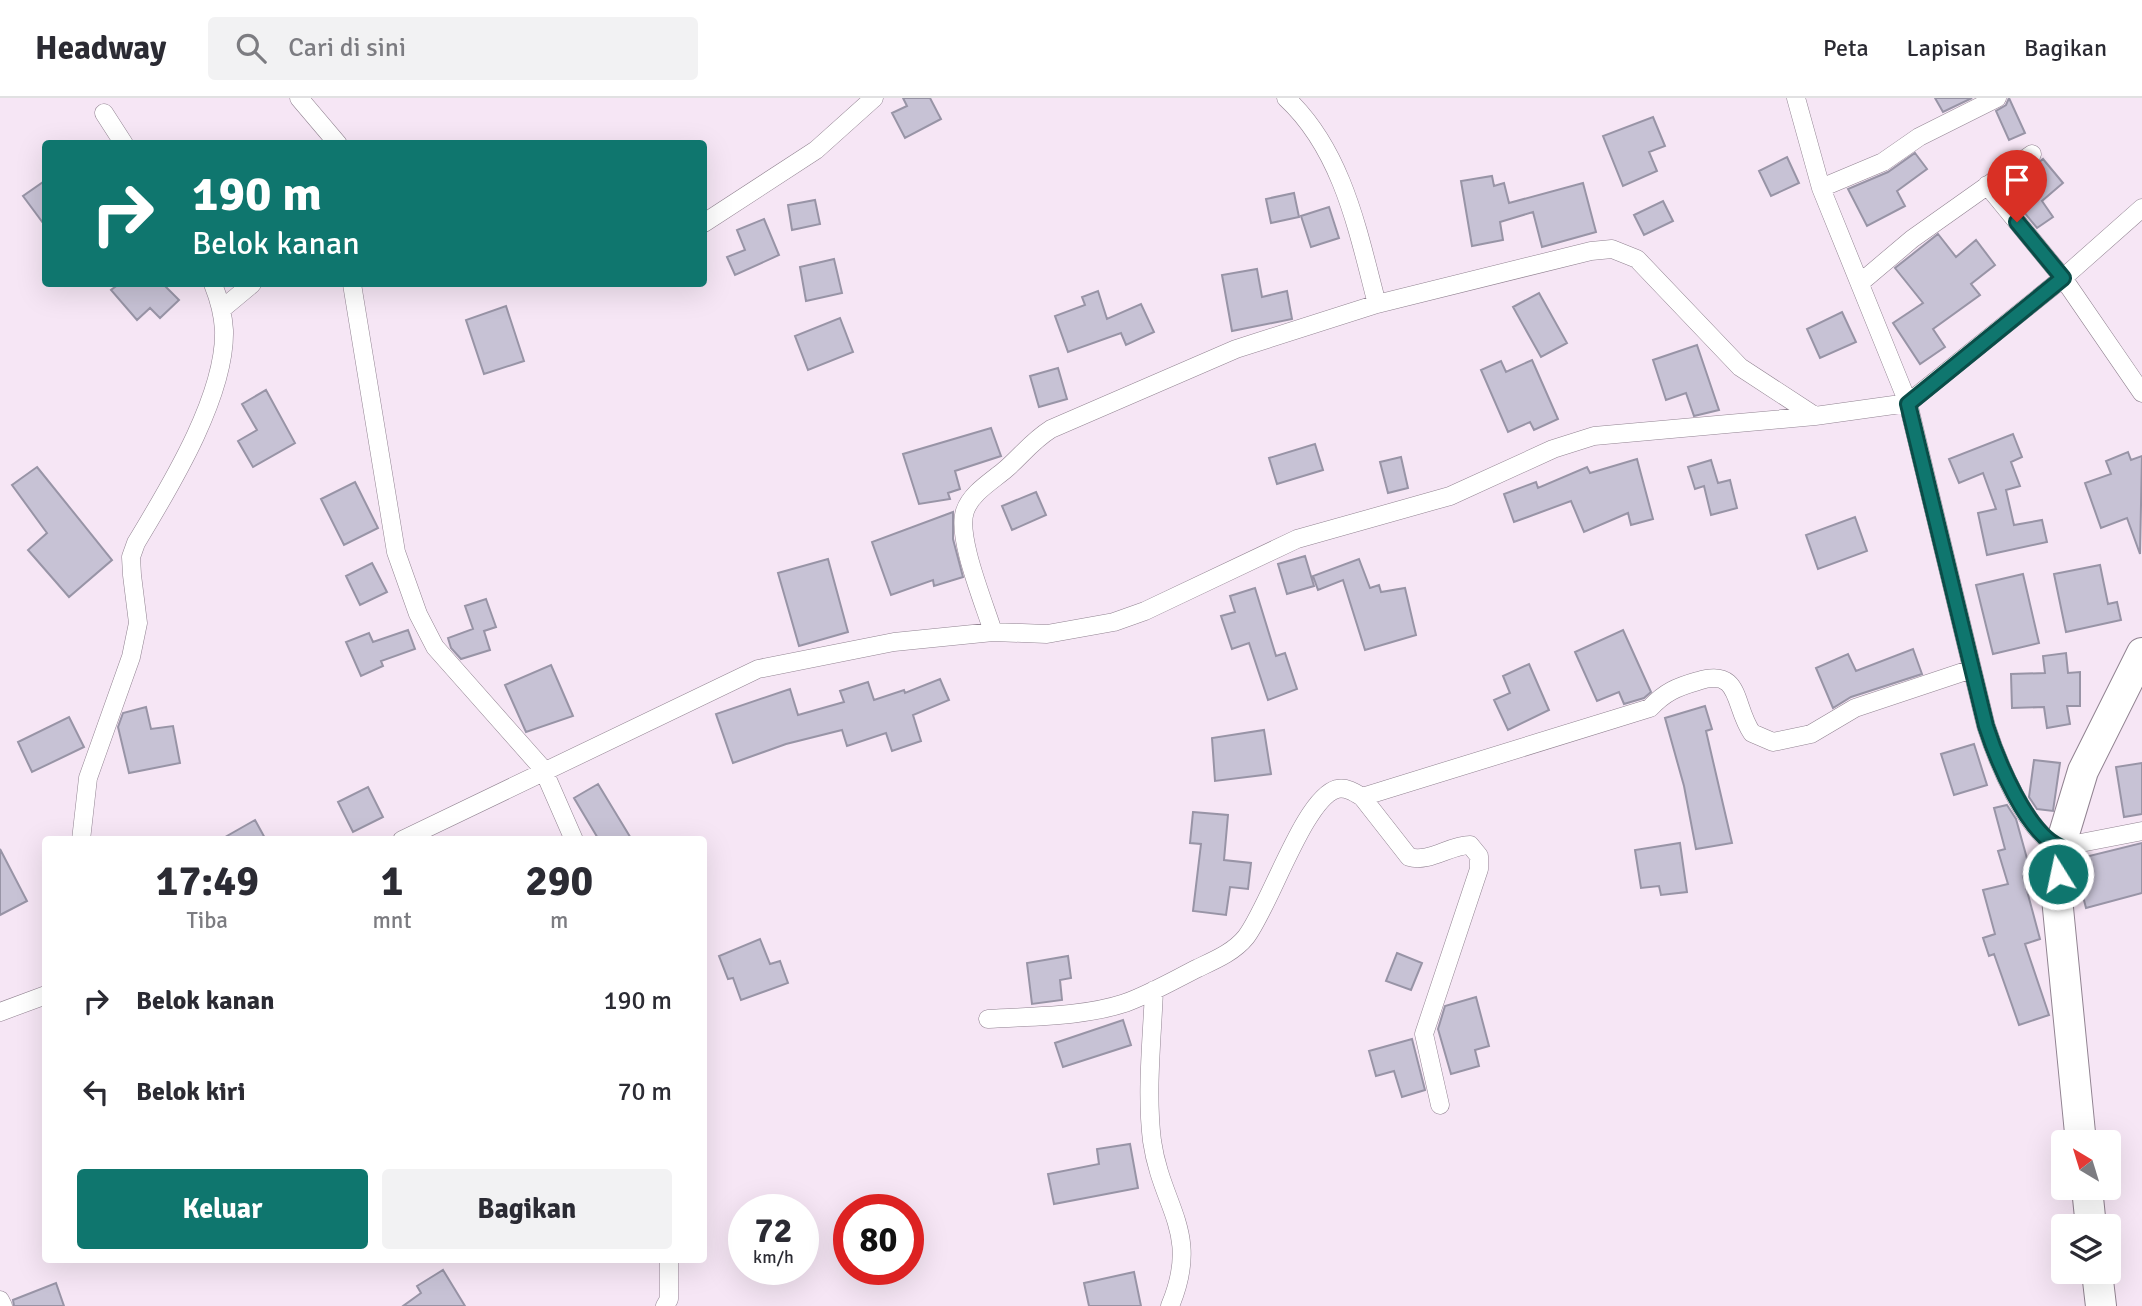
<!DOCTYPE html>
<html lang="id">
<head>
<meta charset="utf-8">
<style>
	body { margin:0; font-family:Signika,sans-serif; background:#f2f2f3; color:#2b2b33; height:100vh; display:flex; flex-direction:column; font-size:26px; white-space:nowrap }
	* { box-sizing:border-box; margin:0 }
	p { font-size:23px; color:#7c7c81 }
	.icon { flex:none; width:38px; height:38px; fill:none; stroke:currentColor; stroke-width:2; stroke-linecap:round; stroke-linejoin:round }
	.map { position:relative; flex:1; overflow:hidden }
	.side { position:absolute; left:42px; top:738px; width:665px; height:427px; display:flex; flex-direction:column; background:#fff; border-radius:7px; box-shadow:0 7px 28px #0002 }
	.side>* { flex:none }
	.top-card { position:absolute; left:42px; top:42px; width:665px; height:147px; border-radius:7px; box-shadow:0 7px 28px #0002; background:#0f766e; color:#fff; overflow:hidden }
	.needle { width:46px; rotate:322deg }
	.tools { position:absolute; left:2051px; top:1032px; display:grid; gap:14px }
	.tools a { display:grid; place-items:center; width:70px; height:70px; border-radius:7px; background:#fff; box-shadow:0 7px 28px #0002; font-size:35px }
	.speed { position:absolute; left:728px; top:1096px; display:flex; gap:14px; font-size:35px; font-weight:700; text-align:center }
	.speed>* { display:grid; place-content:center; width:91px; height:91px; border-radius:50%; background:#fff; box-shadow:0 7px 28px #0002; line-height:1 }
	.speed small { font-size:18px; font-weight:400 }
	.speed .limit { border:10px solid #d22; background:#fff; color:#111 }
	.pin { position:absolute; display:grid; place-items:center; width:60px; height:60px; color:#fff; margin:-72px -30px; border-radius:50% 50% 50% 0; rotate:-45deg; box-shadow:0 0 7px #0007 }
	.pin .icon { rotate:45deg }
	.me { position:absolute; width:77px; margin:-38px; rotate:350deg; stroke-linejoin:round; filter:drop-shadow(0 0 5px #0008) }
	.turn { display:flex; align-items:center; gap:24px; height:147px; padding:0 35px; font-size:32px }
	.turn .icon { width:91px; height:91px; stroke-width:2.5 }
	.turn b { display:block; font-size:49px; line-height:60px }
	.eta { display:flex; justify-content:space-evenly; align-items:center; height:119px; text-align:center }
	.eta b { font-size:42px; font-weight:700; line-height:49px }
	.action { display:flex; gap:14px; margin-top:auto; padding:14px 35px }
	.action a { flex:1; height:80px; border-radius:7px; background:#0f766e; color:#fff; font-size:28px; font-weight:700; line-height:80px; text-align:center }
	.action a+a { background:#f2f2f3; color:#2b2b33 }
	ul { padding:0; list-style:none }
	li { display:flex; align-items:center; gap:21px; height:91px; padding:0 35px }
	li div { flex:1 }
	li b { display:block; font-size:26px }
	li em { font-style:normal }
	header { display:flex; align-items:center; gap:42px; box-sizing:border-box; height:98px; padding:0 35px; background:#fff; border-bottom:2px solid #e1e1e2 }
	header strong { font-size:33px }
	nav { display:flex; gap:38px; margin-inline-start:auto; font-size:24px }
	.search { width:490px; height:63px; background:#f2f2f3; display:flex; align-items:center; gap:18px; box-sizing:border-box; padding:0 24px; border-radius:7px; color:#7c7c81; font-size:26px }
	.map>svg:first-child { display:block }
	.building { fill:#c7c2d5; stroke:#9894a6; stroke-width:2 }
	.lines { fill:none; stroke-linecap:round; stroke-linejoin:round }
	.minor-casing { stroke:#918391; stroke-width:19 }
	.trunk-casing { stroke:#918391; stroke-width:32 }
	.minor { stroke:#fff; stroke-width:18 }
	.trunk { stroke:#fff; stroke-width:30 }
	.route-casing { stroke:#0a4d48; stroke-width:18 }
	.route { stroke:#0f766e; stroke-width:12 }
</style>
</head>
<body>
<header>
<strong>Headway</strong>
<div class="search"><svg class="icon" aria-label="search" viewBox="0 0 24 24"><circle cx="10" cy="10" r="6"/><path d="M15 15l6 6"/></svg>Cari di sini</div>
<nav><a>Peta</a><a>Lapisan</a><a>Bagikan</a></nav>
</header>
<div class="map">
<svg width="2142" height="1208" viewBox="0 0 2142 1208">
	<rect width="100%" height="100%" fill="#f6e6f5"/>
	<path class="building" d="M903,0H930L941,21L905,40L892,15L907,8Z
		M1935,0H1972L1943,14Z
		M2009,0L2025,35L2009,42L1996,13L2006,7Z
		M1653,19L1665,48L1649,54L1657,73L1623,88L1603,38Z
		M1915,55L1927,71L1897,93L1905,108L1867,128L1848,91L1888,74Z
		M1787,59L1799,85L1771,98L1759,73Z
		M2043,61L2063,85L2042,103L2053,119L2037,130L2005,91Z
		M1492,78L1494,88L1504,85L1509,105L1583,85L1596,134L1542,149L1533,114L1500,124L1503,142L1472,148L1461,83Z
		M46,82V129L23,98Z
		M1294,95L1299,119L1271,125L1266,101Z
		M815,102L820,126L792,132L788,107Z
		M1663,103L1673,123L1644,137L1634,117Z
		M1329,109L1339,140L1311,149L1301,118Z
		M764,121L779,157L735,177L727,159L745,152L737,132Z
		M1938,136L1956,159L1976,142L1995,167L1971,186L1980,197L1933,231L1945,249L1920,266L1893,225L1923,205L1895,170Z
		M834,161L842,195L806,203L800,169Z
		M1257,171L1262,199L1287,193L1292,221L1232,233L1222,177Z
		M119,186H163L179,202L160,220L150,210L137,222L111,192Z
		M1098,193L1107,221L1141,206L1154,234L1126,247L1121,235L1068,254L1055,218L1085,207L1082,199Z
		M1539,195L1567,245L1541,259L1513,209Z
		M506,208L524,263L484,276L466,222Z
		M1842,214L1856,244L1820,260L1807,231Z
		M840,220L853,254L808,272L795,238Z
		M1697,247L1719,312L1694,318L1686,295L1666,302L1653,262Z
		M1532,262L1558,321L1534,332L1530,324L1508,334L1481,272L1501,263L1506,274Z
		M1058,270L1067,301L1039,309L1030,278Z
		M266,292L295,345L253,369L238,343L257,332L242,306Z
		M991,330L1001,358L955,373L960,391L948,395L950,401L919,406L903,356Z
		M2013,336L2022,359L2011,364L2020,388L2006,392L2014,427L2042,422L2047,444L1987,457L1978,415L1996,411L1983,375L1959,385L1949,361Z
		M1315,346L1323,372L1277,386L1269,360Z
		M2128,354L2131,362L2142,358L2140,456L2127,420L2101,430L2085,385L2111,376L2106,363Z
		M1401,359L1408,390L1388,395L1380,364Z
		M1637,361L1653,421L1631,427L1628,415L1584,434L1571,403L1514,424L1504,396L1536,384L1538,390L1587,369L1590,375Z
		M1711,362L1718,385L1730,382L1737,410L1711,417L1704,388L1695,391L1688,369Z
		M37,369L112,462L69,499L28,452L47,435L12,387Z
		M355,384L378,430L344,447L321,401Z
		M1036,394L1046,417L1012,432L1002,408Z
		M953,414V441L963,479L934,488L933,482L891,497L872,444Z
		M1855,419L1867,453L1818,471L1806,437Z
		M1305,458L1314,488L1287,496L1278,466Z
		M828,461L848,534L799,548L778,475Z
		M1359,461L1370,490L1379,487L1381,494L1405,490L1416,537L1365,552L1343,482L1318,492L1313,478Z
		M372,465L387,494L360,507L346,478Z
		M2100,467L2108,506L2117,504L2121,522L2066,534L2054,476Z
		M2023,476L2039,545L1993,556L1976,487Z
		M1255,490L1276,558L1285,555L1297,591L1268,602L1249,545L1232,551L1221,518L1235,514L1230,498Z
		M486,501L496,529L484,533L490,552L461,561L451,550L448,540L473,531L465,508Z
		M408,532L415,551L381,563L383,568L361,578L346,544L369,535L373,544Z
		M1623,532L1651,594L1644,600L1624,606L1619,594L1597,603L1575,554Z
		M1913,551L1922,576L1851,599L1833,610L1816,570L1848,556L1856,573Z
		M2066,555L2068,575L2080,574V608H2067L2070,626L2047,630L2044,609L2012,610L2011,576L2045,575L2043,558Z
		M1529,566L1549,612L1508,632L1494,602L1510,595L1503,578Z
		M551,567L573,618L526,634L505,587Z
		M940,581L949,602L913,617L921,643L892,653L886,635L847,648L842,632L786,646L733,665L716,616L790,591L798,617L844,604L840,593L868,584L874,602L904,592L905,595Z
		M1705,608L1712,631L1706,633L1732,745L1696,751L1684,688L1665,620Z
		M146,609L151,631L173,628L180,665L129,675L118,629L123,615Z
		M69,619L84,649L32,674L18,644Z
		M1264,632L1271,676L1215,683L1212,640Z
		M1974,646L1987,687L1954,697L1941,656Z
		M2034,662L2060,665L2053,713L2037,711L2029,699Z
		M2142,665V716L2124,719L2116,669Z
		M598,686L632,742H599L574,700Z
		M368,689L383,719L353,734L338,704Z
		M2007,707L2016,721L2031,775L2023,778L2040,841L2025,846L2049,917L2019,927L1994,856L1989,858L1983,840L1995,836L1983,792L2008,786L1998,753L2005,751L1994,710Z
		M1193,714L1228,717L1224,762L1251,765L1248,791L1230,789L1226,817L1193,813L1201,746L1190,745Z
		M255,722L266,742H220Z
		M1680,745L1687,794L1661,797L1659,788L1641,790L1635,752Z
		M2142,745V795L2086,810L2076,771L2077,761Z
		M0,751L27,803L0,817Z
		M760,841L770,866L780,863L788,885L741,902L733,880L728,881L719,858Z
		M1397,855L1422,865L1411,892L1386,883Z
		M1068,858L1071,880L1060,882L1062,902L1032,906L1027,865Z
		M1476,899L1489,948L1475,952L1479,968L1451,976L1438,931L1445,908Z
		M1123,922L1131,947L1063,969L1055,945Z
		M1412,941L1425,992L1402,999L1394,973L1376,978L1369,953Z
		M1130,1046L1138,1090L1054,1106L1048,1076L1099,1066L1097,1051Z
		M443,1172L465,1208H403L421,1195L417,1188Z
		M1134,1174L1141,1208H1089L1084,1185Z
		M56,1185L64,1208H14L13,1202Z"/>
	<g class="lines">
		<g class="minor-casing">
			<path id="minor" d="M299,0L338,46
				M1286,0C1343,53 1358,134 1377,206
				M1796,0L1821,90L1908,305L1986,628C1997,662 2026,736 2060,749L2142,733
				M104,15L124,46
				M1987,87L2063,180L2142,295
				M1821,90L1883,64L1919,39L1997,0
				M704,125L816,52L874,0
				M1860,185L1912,141L2032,56
				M352,186L396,454L418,516L435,549L543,671L574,742
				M222,211L252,186
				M993,534C985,507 956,439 965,413C971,395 992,383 1006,371C1022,357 1032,343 1051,331L1236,251L1377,206L1591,153L1612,151L1637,161L1740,269L1815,318
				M1362,699L1650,610C1665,594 1677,589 1698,583C1742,569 1733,608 1752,635L1773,644L1811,636L1855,610L1972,571
				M81,742L88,680L131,559L138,525L132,477L131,459L136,445C169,390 226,298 224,232C223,215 219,201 213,186
				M402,742L758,571L894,544L993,534L1047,536L1114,524L1145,513L1297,441L1450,398L1553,351L1594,338L1815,318L1908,305L2063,180L2142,110
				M1154,892C1152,942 1146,994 1152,1043C1162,1111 1201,1134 1170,1208
				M0,914L46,897
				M988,921C1033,918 1082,919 1125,905C1150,896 1174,882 1198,870C1215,862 1234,854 1246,839C1270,808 1304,700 1337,691C1346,689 1354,694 1362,699L1409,759C1429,765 1450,747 1470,747L1479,758V771L1424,936L1440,1007
				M0,1202L3,1208
				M665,1208L669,1201V1162"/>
		</g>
		<g class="trunk-casing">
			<path id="trunk" d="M2081,1045L2057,800L2060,749L2083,673L2142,555
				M2087,1090L2091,1129
				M2097,1174L2101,1208"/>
		</g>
		<use href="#minor" class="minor"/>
		<use href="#trunk" class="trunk"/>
	</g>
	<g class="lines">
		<g class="route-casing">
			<path id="route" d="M2017,124L2063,180L1908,306L1986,628C1997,662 2027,736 2060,749L2058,776"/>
		</g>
		<use href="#route" class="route"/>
	</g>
</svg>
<div class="tools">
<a><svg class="needle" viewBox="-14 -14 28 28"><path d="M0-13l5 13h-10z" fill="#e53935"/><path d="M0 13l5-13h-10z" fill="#7c7c81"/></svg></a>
<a><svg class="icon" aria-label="layers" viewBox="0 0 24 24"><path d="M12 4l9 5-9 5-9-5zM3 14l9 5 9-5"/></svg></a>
</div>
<div class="speed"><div>72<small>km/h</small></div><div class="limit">80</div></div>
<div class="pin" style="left:2017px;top:124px;background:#d93025"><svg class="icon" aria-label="arrive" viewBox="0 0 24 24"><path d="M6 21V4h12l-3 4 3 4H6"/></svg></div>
<svg class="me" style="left:2058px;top:776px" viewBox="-20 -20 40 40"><circle r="17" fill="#0f766e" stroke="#fff" stroke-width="3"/><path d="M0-11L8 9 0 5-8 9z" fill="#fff"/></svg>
<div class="top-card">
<div class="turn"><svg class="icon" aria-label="right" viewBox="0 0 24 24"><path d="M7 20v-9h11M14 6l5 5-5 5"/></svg><div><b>190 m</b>Belok kanan</div></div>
</div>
<section class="side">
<div class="eta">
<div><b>17:49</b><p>Tiba</p></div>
<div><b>1</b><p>mnt</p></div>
<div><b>290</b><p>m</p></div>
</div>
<ul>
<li><svg class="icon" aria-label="right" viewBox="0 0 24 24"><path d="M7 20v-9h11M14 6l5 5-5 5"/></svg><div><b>Belok kanan</b></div><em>190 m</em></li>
<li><svg class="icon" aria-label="left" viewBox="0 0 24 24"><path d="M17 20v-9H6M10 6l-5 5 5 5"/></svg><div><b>Belok kiri</b></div><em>70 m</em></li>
</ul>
<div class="action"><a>Keluar</a><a>Bagikan</a></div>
</section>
</div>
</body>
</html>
